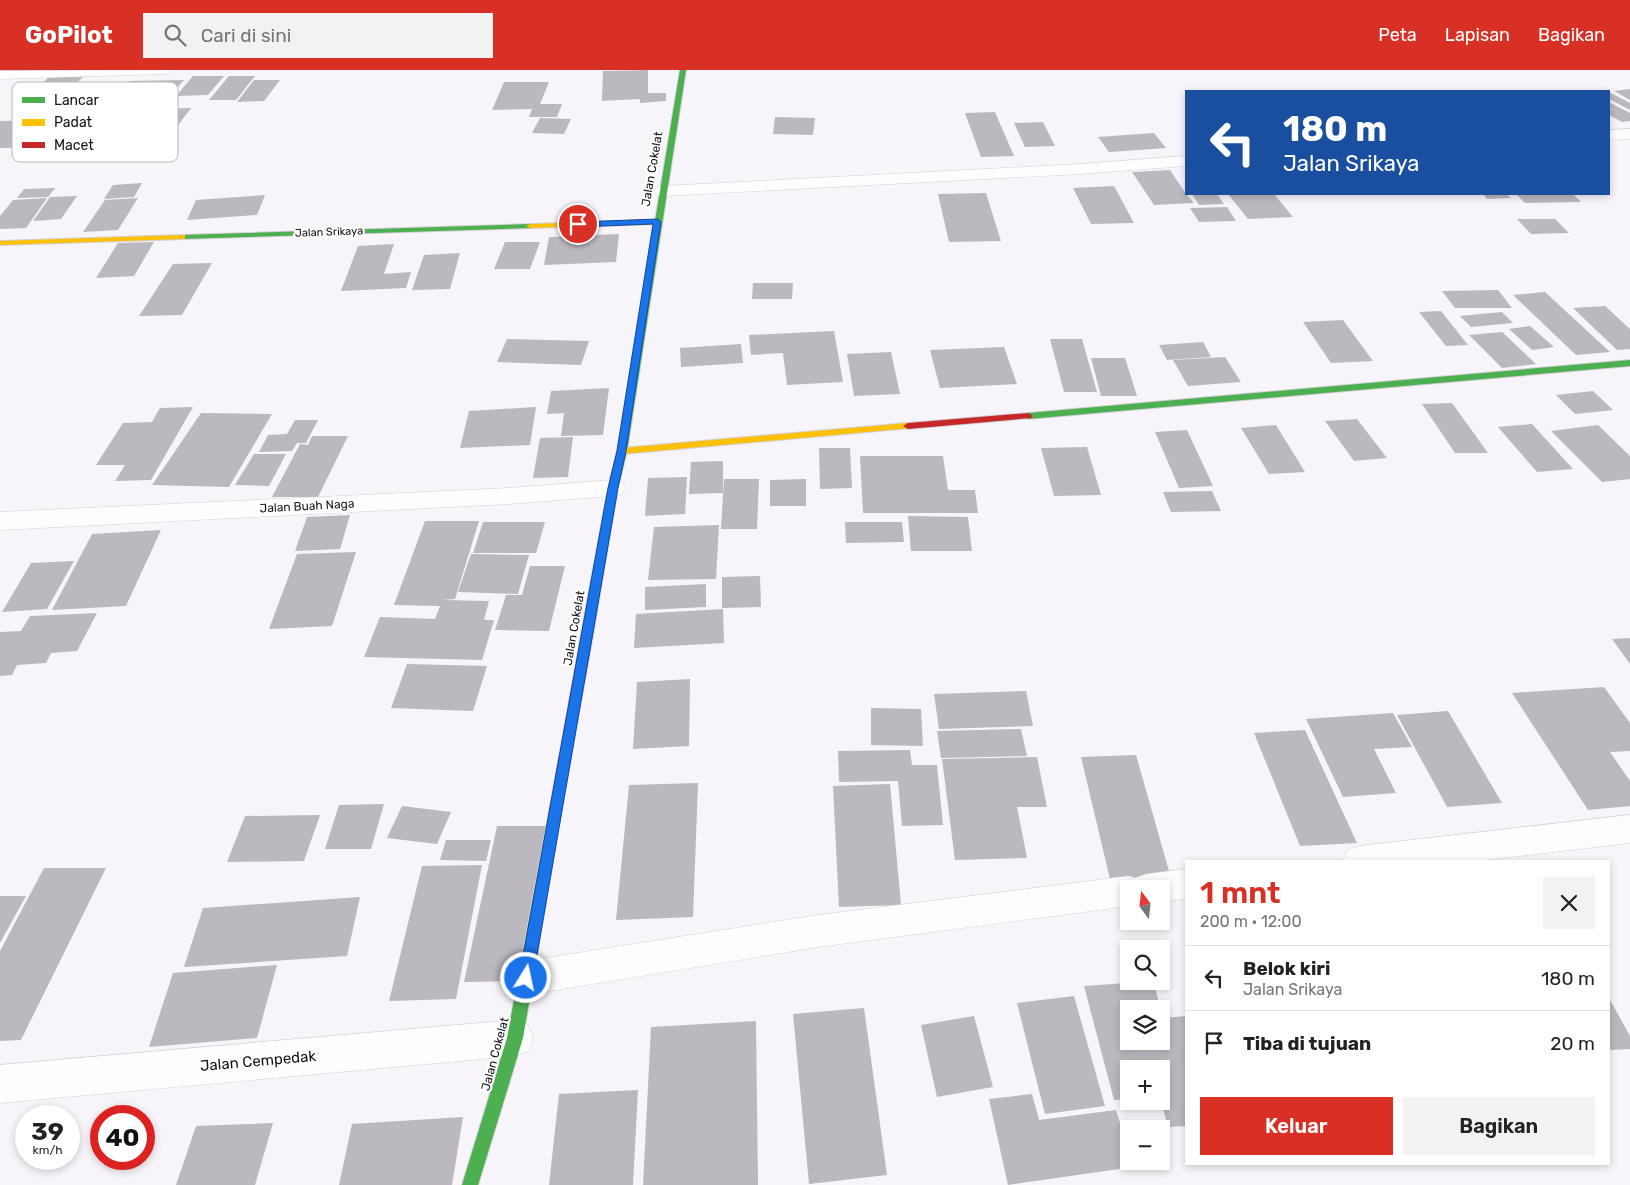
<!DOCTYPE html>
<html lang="id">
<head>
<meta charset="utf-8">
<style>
	body { margin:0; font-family:Rubik,sans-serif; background:#f2f2f2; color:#222; height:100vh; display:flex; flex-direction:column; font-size:19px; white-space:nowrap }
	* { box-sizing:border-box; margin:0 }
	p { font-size:16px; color:#767676 }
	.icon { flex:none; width:28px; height:28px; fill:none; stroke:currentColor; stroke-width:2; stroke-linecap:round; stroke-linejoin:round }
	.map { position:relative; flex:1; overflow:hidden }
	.sheet { position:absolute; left:1185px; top:790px; width:425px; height:305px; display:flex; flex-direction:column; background:#fff; border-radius:0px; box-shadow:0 2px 8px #0003 }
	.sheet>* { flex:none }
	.top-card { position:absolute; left:1185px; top:20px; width:425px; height:105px; border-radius:0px; box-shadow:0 2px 8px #0003; background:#1a4fa0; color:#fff; overflow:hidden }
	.needle { width:32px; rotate:345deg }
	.fabs { position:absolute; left:1120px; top:810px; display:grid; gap:10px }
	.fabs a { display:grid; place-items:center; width:50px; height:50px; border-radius:0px; background:#fff; box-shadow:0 2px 8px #0003; font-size:25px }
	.speed { position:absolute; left:15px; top:1035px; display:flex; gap:10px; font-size:25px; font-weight:700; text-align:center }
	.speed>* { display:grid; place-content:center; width:65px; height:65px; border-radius:50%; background:#fff; box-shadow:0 2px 8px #0003; line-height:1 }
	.speed small { font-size:12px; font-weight:400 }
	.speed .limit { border:8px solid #d22; background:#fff; color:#111 }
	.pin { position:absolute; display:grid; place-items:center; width:42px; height:42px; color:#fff; margin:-21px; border:2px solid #fff; border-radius:50%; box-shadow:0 1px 5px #0007 }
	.me { position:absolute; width:55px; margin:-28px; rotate:10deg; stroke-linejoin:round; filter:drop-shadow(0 0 4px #0008) }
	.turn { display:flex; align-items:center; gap:18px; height:105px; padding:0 15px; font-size:22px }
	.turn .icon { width:65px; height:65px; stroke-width:2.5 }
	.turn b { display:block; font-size:35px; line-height:42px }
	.round { display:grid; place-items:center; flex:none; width:52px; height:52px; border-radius:0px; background:#f2f2f2 }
	.overview { display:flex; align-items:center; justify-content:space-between; height:85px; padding:0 15px }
	h1 { font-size:30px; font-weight:600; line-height:38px; color:#d93025 }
	.cta { display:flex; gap:10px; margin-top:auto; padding:10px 15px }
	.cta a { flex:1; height:58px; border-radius:0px; background:#d93025; color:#fff; font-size:20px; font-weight:600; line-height:58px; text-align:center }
	.cta a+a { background:#f2f2f2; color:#222 }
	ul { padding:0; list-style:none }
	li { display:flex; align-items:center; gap:15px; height:65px; padding:0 15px; border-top:1px solid #e0e0e0 }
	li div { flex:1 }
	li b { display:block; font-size:19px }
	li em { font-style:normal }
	header { display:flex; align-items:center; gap:30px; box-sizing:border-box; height:70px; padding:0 25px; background:#d93025; color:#fff }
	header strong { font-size:24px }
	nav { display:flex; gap:28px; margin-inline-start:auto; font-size:18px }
	.search { width:350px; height:45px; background:#f2f2f2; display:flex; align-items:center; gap:12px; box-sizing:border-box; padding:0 18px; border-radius:0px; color:#767676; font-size:19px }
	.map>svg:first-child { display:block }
	.building { fill:#bbb8bf }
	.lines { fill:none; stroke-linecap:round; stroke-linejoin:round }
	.street-casing { stroke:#d3d0d7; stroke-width:1 }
	.fast-casing { stroke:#d3d0d7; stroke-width:2 }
	.slow-casing { stroke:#d3d0d7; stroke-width:2 }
	.jam-casing { stroke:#d3d0d7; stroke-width:2 }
	.street { fill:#fefdfe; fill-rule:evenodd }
	.fast { fill:#4caf50; fill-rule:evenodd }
	.slow { fill:#ffc107; fill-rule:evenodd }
	.jam { fill:#c62828; fill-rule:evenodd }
	.route { fill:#1a73e8; stroke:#114b97 }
	.labels { text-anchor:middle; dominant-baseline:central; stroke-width:4.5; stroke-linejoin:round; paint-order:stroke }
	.far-street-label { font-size:11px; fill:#15121a; stroke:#fff }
	.street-label { font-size:12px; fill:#15121a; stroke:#fff }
	.near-street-label { font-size:15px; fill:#15121a; stroke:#fff }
	.key { fill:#fff; stroke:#b9b8ba; stroke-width:1 }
	.key-label { font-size:14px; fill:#15121a }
</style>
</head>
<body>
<header>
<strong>GoPilot</strong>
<div class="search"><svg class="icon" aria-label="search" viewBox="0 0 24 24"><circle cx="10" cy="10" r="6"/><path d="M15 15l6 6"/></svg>Cari di sini</div>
<nav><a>Peta</a><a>Lapisan</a><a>Bagikan</a></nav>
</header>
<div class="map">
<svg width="1630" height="1115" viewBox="0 0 1630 1115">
	<rect width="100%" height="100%" fill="#f7f4fa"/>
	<path class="building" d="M648,0V23H666V31L640,33V29L602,31L603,1Z
		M193,6H224L208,25L176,26Z
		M229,6H255L236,30H209Z
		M49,7H83L48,40L12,41Z
		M184,10L159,39L191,38L173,62L135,63L155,39H102L129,11Z
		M254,10H280L264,31L237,32Z
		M504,12H549L540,34H562L557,47H529L532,39L492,40Z
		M1630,19V30L1614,21Z
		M1609,22L1630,33V40L1609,29Z
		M1609,32L1630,43V51L1622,52L1609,45Z
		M995,42L1014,86L981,87L965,43Z
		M775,47L815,48L813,65L773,64Z
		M540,48L571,49L564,64L532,63Z
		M63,49L38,77L0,78V51Z
		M1043,52L1055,76L1025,77L1014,53Z
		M1154,63L1166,78L1109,82L1098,67Z
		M1170,100L1186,124L1194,133L1154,135L1132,102Z
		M142,113L134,127L104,129L113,115Z
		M1114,116L1134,153L1091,154L1073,118Z
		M55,118L48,127L17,128L24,119Z
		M986,123L1001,171L949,172L938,124Z
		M1192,124H1217L1224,134L1199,135Z
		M1228,124H1274L1293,147L1248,149Z
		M1483,124H1507L1511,128L1487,129Z
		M1516,124H1573L1581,132L1525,133Z
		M265,125L257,145L187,150L196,130Z
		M77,126L61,149L33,151L50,127Z
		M47,128L26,158L0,159V146L13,130Z
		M138,128L118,160L83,162L105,130Z
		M1227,137L1236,151L1199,152L1190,138Z
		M1517,149H1555L1569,163L1531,164Z
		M619,164L616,192L544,195L549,167Z
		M154,172L134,206L96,208L118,173Z
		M505,172H540L530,199H494Z
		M394,174L384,204L411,202L406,218L341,221L358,176Z
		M460,183L450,219L412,220L424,185Z
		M212,193L182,245L139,246L173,194Z
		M753,213H793L792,229H752Z
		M1498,220L1512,238H1455L1442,221Z
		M1545,222L1610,282L1576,285L1513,225Z
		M1605,236L1630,259V279L1617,280L1573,238Z
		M1441,241L1468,275L1446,276L1419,242Z
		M1502,242L1513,253L1471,257L1460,246Z
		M1343,250L1373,291L1331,293L1303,252Z
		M1530,256L1554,277L1532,280L1509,259Z
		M834,261L843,312L787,315L783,283L751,285L749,265Z
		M1502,262L1536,294L1502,298L1469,265Z
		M507,269L589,271L581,295L497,292Z
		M1050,269H1082L1097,322H1064Z
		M1203,272L1211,287L1167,290L1159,275Z
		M741,274L743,293L681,297L680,278Z
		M1004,277L1017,314L940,318L930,280Z
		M891,282L900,324L854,326L847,284Z
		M1225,287L1241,312L1188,316L1173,290Z
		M1091,288H1125L1137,326H1101Z
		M609,318L603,365L561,366L564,343L547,344L551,321Z
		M1593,321L1613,340L1575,344L1556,325Z
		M1452,333L1488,383H1455L1422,334Z
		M193,337L151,410L115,411L125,395H96L123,353L152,352L160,338Z
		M536,337L530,375L460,378L469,341Z
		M201,343L272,344L229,417L152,415Z
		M1357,349L1387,388L1354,391L1325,351Z
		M295,350H318L306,373H297L292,381L259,382L268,365L287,364Z
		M1532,354L1573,399L1537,402L1498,357Z
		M1276,355L1305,402L1269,404L1241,358Z
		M1598,355L1630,386V409L1602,412L1551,361Z
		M1187,360L1213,416L1179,418L1155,362Z
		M312,366H348L318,427H272L300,374L308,375Z
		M573,367L568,407L533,408L540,368Z
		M1087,377L1101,425L1054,426L1041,378Z
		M819,378H850L852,418L820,419Z
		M254,384H286L269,416L235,415Z
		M860,386H943L948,420H975L978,443H863Z
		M723,391V423L689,424L691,392Z
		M687,407L685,444L645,446L648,408Z
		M724,409H759L757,459H721Z
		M806,409V436H770V410Z
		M1212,421L1221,441L1171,442L1163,422Z
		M350,445L340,479L295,481L307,447Z
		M908,446L968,447L972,481H911Z
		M425,451H479L455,529L442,530L489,531L484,550H494L482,590L364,587L380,547L435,549L440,536L394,535Z
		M483,452H545L536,483H473Z
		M845,452H902L904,472L846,473Z
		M719,455L716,509L648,510L654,457Z
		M161,460L126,536L52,540L92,464Z
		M356,482L332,556L269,559L297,484Z
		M471,484L529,485L518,524L458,522Z
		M74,491L47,539L2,542L31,493Z
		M530,496H565L549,561L495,560L506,525H522Z
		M760,506L761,537L722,538V507Z
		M706,514V537L645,540V517Z
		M723,539L724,573L634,578L636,544Z
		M97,543L77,581L51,583L46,593L17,595L12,605L0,606V562L21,561L30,546Z
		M1630,568V594L1612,569Z
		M407,594L487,596L473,641L391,638Z
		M690,609L689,676L633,679L637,612Z
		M1604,617L1630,653V681L1610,682L1630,711V736L1588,740L1512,623Z
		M1026,621L1033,656L939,659L934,624Z
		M871,638L921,639L923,676L871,675Z
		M1448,641L1502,733L1447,737L1397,645Z
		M1393,643L1412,677L1374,679L1396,723L1343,727L1306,649Z
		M1021,659L1027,686L941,688L937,661Z
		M1305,660L1357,773L1300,776L1254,663Z
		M910,680L912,695H937L943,755L902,756L898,711L839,712L838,681Z
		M1136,685L1171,808L1110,809L1081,687Z
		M1037,687L1047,737H1017L1027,788L955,790L942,689Z
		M698,713L693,847L616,850L629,715Z
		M890,714L901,835L839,837L833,716Z
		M384,734L371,779H325L339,735Z
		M402,736L451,742L437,774L387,768Z
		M320,745L304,791L227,792L245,746Z
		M497,756H548L519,911L464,912Z
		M446,770H491L486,791L440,790Z
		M482,795L456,929L389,931L422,796Z
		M44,798H106L21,970L0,971V881Z
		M0,826H26L0,873Z
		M360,827L347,886L184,897L203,838Z
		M277,895L257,968L149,977L173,903Z
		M1153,911L1161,939H1129V971H1161V941L1164,948L1186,946V1056L1168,1057L1161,1031V999H1129V1029L1114,1030L1084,916Z
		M1074,926L1105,1036L1045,1044L1017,933Z
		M1609,928L1630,966V979L1609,980Z
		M864,938L887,1105L809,1114L793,944Z
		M974,946L993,1017L937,1027L921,955Z
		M756,951L758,1115H643L651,957Z
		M638,1020L633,1115H549L559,1024Z
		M1032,1024L1039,1050L1116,1040L1129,1082V1091H1132L1133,1097L1008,1115L989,1029Z
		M463,1047L452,1115H339L352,1054Z
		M273,1053L255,1115H176L196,1056Z"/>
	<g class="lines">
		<g class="street-casing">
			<path id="street" d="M172,0L170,3L165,4L0,9V1Z
				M1630,59V69L1609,70V60Z
				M1186,86V96L1080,104L663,126L657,125L654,121L657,117L663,116L1080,94Z
				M613,410L622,412L625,418L622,424L613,426L509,434L0,460V442L509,418Z
				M1630,745V773L1478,791H1343L1347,781L1359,776Z
				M1186,799V829L1161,832V819H1129V836L818,877L526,925L513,920L508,908L513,896L526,891L818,845L1129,806L1135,808L1147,804Z
				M515,950L528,955L533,968L528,981L515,986L0,1033V995Z"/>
		</g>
		<g class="fast-casing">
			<path id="fast" d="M680,0H686L627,381L618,418L593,565L587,569L581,565L608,418L617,381Z
				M530,154H533V158L182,169L178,167L182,165Z
				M1630,290V296L1028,349L1023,346L1028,343Z
				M555,736L560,738L561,742L523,968L478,1115H462L507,968L549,742L550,738Z"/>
		</g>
		<g class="slow-casing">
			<path id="slow" d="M657,150H660V154L530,158L526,156L530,154Z
				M182,165H185V169L0,175V171Z
				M908,353L911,354V358L622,384L617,381L622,378Z"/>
		</g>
		<g class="jam-casing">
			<path id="jam" d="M1028,343L1033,346L1031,348L908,359L903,356L908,353Z
				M587,561L593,565L561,742L560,746L555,748L550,746L549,742L581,565Z"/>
		</g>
		<use href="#street" class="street"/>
		<use href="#fast" class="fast"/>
		<use href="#slow" class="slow"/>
		<use href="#jam" class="jam"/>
	</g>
	<path class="route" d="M658,149L661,152L626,381L618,418L533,908L531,913L526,915L521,913L519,908L608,418L617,381L653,154L578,157L574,154L578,152Z"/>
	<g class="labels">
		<g class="far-street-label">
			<text transform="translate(329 162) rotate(-2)">Jalan Srikaya</text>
		</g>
		<g class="street-label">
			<text transform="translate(652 99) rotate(-80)">Jalan Cokelat</text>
			<text transform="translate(307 436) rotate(-3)">Jalan Buah Naga</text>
			<text transform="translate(574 558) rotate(-80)">Jalan Cokelat</text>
			<text transform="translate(495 984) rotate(-75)">Jalan Cokelat</text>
		</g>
		<g class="near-street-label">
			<text transform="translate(258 991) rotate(-5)">Jalan Cempedak</text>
		</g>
	</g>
	<rect x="12" y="12" width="166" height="80" rx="8" class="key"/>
	<rect x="22" y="27" width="23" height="6" fill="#4caf50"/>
	<rect x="22" y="49" width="23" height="7" fill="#ffc107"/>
	<rect x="22" y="72" width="23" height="6" fill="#c62828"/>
	<g class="key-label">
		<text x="54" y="35">Lancar</text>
		<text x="54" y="57">Padat</text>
		<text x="54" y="80">Macet</text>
	</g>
</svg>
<div class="fabs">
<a><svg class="needle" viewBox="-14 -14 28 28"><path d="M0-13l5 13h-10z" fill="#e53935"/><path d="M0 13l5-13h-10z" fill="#767676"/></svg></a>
<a><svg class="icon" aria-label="search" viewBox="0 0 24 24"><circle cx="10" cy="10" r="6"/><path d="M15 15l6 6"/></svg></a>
<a><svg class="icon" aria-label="layers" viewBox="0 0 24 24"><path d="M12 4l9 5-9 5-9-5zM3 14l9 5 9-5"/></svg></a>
<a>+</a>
<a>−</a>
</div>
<div class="speed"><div>39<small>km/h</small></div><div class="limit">40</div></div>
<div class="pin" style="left:578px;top:154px;background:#d93025"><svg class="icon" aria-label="arrive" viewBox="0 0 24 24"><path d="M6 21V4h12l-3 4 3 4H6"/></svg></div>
<svg class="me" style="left:526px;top:908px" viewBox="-20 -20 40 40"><circle r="17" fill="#1a73e8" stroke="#fff" stroke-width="3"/><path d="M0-11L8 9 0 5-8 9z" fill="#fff"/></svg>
<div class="top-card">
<div class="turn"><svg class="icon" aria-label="left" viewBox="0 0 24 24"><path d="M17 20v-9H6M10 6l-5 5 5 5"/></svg><div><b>180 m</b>Jalan Srikaya</div></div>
</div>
<section class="sheet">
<div class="overview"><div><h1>1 mnt</h1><p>200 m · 12:00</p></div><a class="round"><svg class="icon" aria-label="close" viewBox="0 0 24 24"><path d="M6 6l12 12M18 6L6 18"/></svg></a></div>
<ul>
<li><svg class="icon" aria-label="left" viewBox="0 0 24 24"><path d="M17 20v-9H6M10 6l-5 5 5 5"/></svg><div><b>Belok kiri</b><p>Jalan Srikaya</p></div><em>180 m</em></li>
<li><svg class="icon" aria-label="arrive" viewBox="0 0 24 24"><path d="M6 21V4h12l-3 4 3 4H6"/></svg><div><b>Tiba di tujuan</b></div><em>20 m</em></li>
</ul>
<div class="cta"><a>Keluar</a><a>Bagikan</a></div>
</section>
</div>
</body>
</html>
